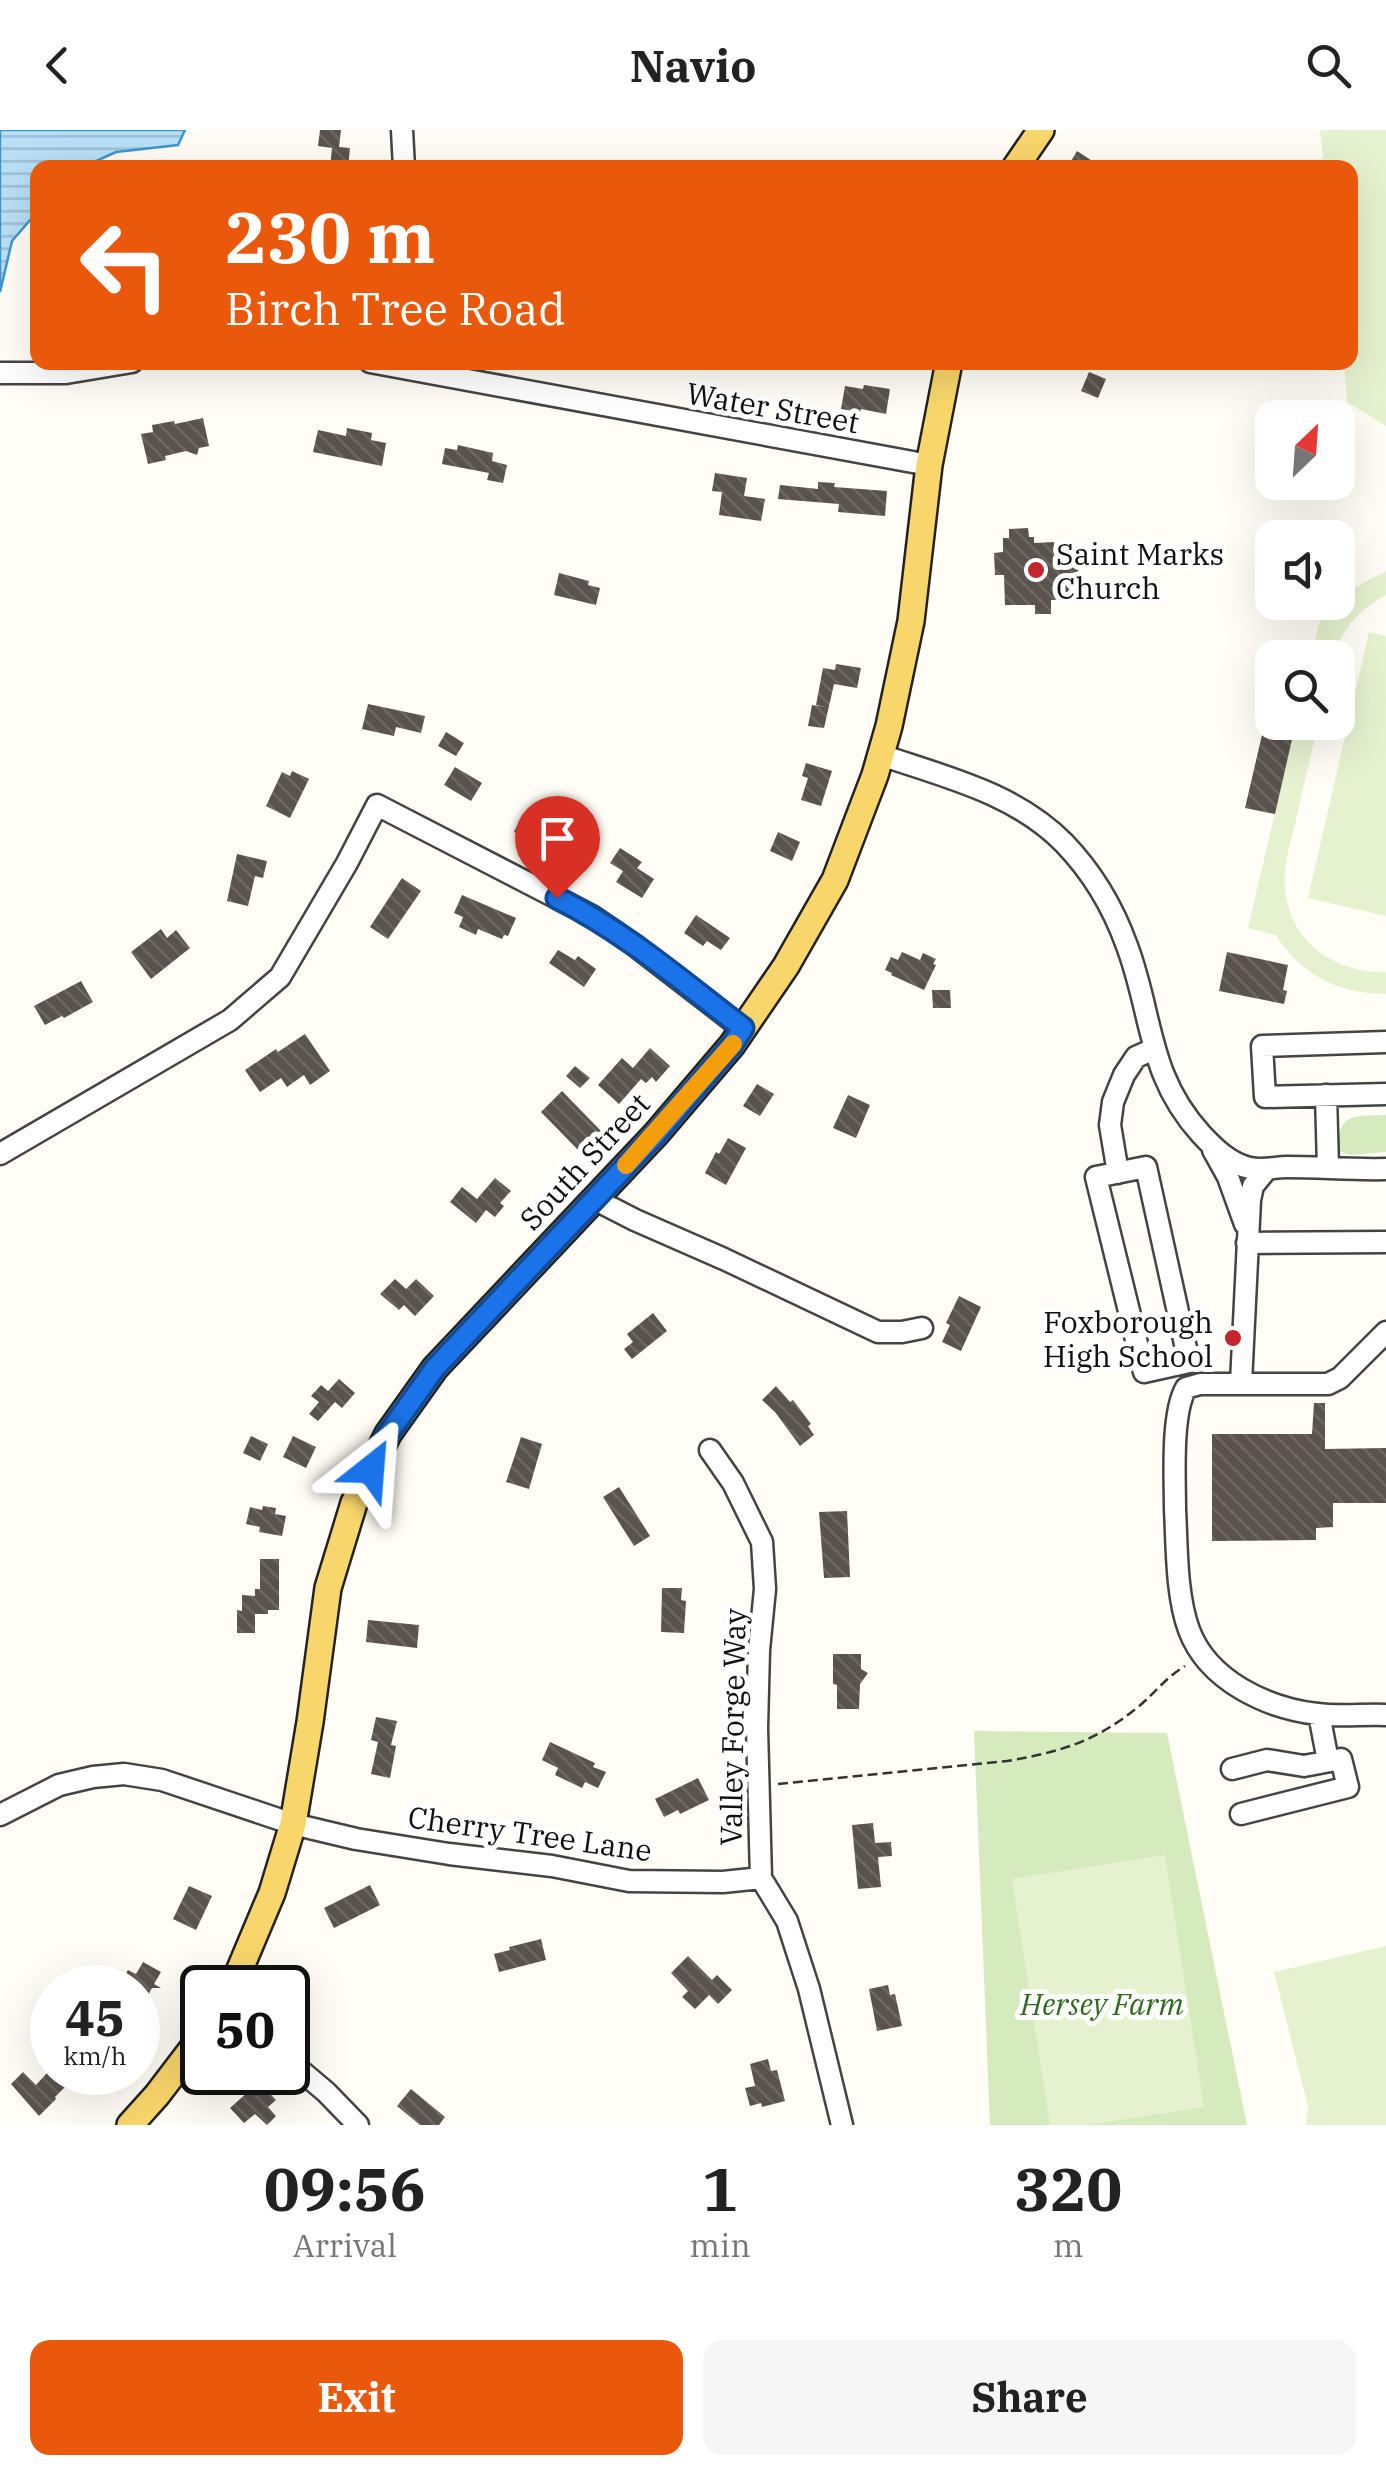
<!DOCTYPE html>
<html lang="en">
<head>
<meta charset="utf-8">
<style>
	body { margin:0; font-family:"IBM Plex Serif",serif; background:#f6f6f6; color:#222; height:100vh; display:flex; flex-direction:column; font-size:38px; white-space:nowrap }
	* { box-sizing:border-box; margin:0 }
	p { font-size:32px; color:#767676 }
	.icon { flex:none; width:55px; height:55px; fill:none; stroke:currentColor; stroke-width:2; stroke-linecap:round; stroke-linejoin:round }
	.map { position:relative; height:1995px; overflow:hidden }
	.side { display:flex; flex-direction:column; background:#fff; flex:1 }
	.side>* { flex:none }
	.banner { position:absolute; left:30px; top:30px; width:1328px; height:210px; border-radius:20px; box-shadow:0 10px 40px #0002; background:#ea580c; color:#fff; overflow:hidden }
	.needle { width:65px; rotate:25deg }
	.buttons { position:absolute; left:1255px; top:270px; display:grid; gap:20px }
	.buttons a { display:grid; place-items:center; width:100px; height:100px; border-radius:20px; background:#fff; box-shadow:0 10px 40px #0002; font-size:50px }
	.speed { position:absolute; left:30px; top:1835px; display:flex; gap:20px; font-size:50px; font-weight:700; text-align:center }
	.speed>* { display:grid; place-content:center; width:130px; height:130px; border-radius:50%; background:#fff; box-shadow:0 10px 40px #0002; line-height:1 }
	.speed small { font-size:25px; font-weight:400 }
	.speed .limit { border:5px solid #111; border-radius:15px; background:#fff; color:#111 }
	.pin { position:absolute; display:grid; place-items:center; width:85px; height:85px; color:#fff; margin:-102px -42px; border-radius:50% 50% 50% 0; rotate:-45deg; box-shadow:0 0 10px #0007 }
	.pin .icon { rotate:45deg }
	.me { position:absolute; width:110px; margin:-55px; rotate:28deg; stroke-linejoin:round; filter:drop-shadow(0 0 8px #0008) }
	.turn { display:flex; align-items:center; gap:35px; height:210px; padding:0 30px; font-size:45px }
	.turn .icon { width:130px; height:130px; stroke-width:2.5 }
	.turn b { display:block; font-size:70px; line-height:85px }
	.eta { display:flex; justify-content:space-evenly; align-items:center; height:170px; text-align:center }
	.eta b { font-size:60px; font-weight:800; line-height:70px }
	.button { display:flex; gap:20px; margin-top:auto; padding:20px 30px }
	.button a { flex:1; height:115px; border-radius:20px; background:#ea580c; color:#fff; font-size:40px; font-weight:800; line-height:115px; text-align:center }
	.button a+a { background:#f6f6f6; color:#222 }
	header { display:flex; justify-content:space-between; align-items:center; height:130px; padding:0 30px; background:#fff; font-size:45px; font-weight:800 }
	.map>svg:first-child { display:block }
	.green { fill:#d5ebbd }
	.pitch { fill:#e6f2cf }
	.water { fill:url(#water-rules); stroke:#3f96cf; stroke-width:2.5 }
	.building { fill:url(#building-back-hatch) }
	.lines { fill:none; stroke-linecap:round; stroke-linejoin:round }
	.minor-casing { stroke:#444; stroke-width:25 }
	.major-casing { stroke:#222; stroke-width:30 }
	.path { stroke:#333; stroke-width:2.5; stroke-dasharray:10 5; stroke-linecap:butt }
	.minor { stroke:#fff; stroke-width:20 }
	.major { stroke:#f9d66b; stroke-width:25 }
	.route-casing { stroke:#114b97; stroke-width:25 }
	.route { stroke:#1a73e8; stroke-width:18 }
	.slow { stroke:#f59e0b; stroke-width:18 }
	.poi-dot { fill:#c4262e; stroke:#fff; stroke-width:4 }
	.labels { text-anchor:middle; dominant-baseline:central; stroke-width:10; stroke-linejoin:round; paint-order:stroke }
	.street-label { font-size:30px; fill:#111; stroke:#fff }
	.poi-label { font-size:30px; fill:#111; stroke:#fff; text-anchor:start }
	.park-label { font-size:30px; font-style:italic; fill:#2f6b1f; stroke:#fff }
</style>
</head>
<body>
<header><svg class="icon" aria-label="back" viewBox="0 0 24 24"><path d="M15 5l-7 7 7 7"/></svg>Navio<svg class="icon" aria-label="search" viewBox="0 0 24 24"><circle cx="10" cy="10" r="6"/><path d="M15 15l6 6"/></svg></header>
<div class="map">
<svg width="1386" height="1995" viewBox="0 0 1386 1995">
	<defs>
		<pattern id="water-rules" width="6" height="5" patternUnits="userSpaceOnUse" patternTransform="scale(2.5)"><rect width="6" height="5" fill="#b9e0f7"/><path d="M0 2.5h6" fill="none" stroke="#9ebfd3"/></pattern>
		<pattern id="building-back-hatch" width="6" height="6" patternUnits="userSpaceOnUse" patternTransform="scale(2.5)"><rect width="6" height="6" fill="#5a524d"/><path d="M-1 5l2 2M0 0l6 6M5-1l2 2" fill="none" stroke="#6d6662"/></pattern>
	</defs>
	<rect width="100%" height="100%" fill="#fffdf5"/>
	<path class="green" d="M1386,985V1022L1350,1025L1339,1021C1336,982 1356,986 1386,985Z
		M974,1601L1167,1603L1247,1995H990Z"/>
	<path class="pitch" d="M1320,0H1386V296L1347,272L1344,233L1350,232V38L1324,37Z
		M1386,441V465C1360,479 1341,499 1334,527H1311L1324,473L1338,472V453L1356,457Z
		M1369,502L1386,506V786L1308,768Z
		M1296,593H1318C1311,625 1303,658 1296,690C1292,707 1286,725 1285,743C1281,804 1328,843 1386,842V864C1340,864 1300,845 1276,805L1248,798Z
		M1165,1725L1204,1977L1087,1995H1050L1012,1749Z
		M1386,1816V1995H1306L1308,1976L1274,1842Z"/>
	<path class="water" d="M0,0H185L178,15L116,22L83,37L38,38L37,82L12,111L0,162Z"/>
	<path class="building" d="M320,0H341L339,17L350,18L348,38H330L332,18L318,16Z
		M1077,21L1103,38H1067Z
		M1089,242L1106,249L1098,268L1081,261Z
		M864,255L890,259L886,284L861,279L860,282L841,279L845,256L863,259Z
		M203,288L209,316L199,318L197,325L186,321L165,326L166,330L148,334L141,304L153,302L152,295L174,291L175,294Z
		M347,298L372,303L371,310L386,313L382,336L313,322L318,300L346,306Z
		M458,315L493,323L492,331L507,335L503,353L487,350L489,343L442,334L445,318L457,320Z
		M715,343L747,348L744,366L765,369L761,391L719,385L722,362L712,361Z
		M818,352L835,353L834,357L887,361L885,386L838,382L839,374L778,369L780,355L818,359Z
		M1028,398L1029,407H1034V413L1054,412V420H1058V424H1070V435L1078,434L1079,470H1051V484H1035V475H1005L1004,445H995L994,423L1003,422V408H1009V399Z
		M559,443L589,451L588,455L600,458L596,475L554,465Z
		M836,534L861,538L857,558L834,554L824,598L808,596L812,575L827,577L816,575L823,538L835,540Z
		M368,574L425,586L421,603L396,597L394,606L362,599Z
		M1265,592H1296L1275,684L1245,678Z
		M446,602L464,613L456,626L438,616Z
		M806,633L832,641L821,676L801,670L808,648L802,646Z
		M455,637L482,653L471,671L444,655Z
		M292,641L309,649L290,688L266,676L282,642L290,646Z
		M523,684L547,695L551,687L565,693L562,700L577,707L569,726L514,702Z
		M778,702L800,712L792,731L770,721Z
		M620,718L642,732L637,738L654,749L642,768L616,752L623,741L610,733Z
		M237,724L267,731L263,748L255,746L248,776L227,771Z
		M402,748L421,761L388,809L370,797Z
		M462,765L516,788L508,806L504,805L502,809L478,799L476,805L459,797L463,787L454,783Z
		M696,785L730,808L721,820L707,811L703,816L684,803Z
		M161,799L167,808L176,800L190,818L151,849L131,822Z
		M558,820L575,830L578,826L596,839L584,857L549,833Z
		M902,822L920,830L923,823L936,829L933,834L936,835L924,860L891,845L892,843L885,840L891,827L898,830Z
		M1227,822L1288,835L1283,860L1287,861L1284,874L1219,861Z
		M81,851L93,872L64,888L62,886L45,895L34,876Z
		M932,860H950L951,878H933Z
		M305,904L330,941L310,955L304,945L287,957L281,948L260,962L245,940L276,919L278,922Z
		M650,918L670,936L656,952L652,947L646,953L641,949L619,974L598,955L622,928L633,938Z
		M575,936L590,948L580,958L566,946Z
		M757,954L774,964L760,986L743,976Z
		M562,961L602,1002L599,1005L602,1009L589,1021L586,1017L580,1022L541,982Z
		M848,965L870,975L856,1008L833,998Z
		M728,1008L746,1018L726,1055L705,1043L716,1022L719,1024Z
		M495,1048L511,1061L500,1073L504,1076L495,1087L486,1080L476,1093L450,1072L462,1057L477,1069Z
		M395,1149L406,1159L416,1149L434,1166L415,1186L404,1175L399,1180L380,1164Z
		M959,1166L981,1177L961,1221L942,1212L950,1195L946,1193Z
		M653,1183L667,1201L632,1229L624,1219L633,1212L627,1204Z
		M339,1249L355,1263L342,1278L335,1272L318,1291L309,1284L319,1272L311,1266L321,1255L328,1261Z
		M776,1256L790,1272L793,1270L811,1294L808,1296L814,1305L800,1316L775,1282L762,1270Z
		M1314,1273H1325V1319L1386,1318V1373H1333V1397L1316,1398V1410L1212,1411V1304H1312Z
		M251,1306L268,1314L260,1331L243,1323Z
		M293,1306L316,1317L306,1338L283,1327Z
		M521,1307L542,1314L529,1359L506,1352Z
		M619,1357L650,1406L634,1416L603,1367Z
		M263,1376L276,1378L275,1384L286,1386L282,1406L259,1402L260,1397L246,1394L250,1377L262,1380Z
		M847,1381L850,1447L824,1448L819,1382Z
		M260,1429H279V1480H268V1484H255V1503H237V1480L242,1481V1465L255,1466V1459H260Z
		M662,1458H682L681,1470L686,1471L684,1503L661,1502Z
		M368,1490L419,1495L417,1518L366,1512Z
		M833,1524H861V1539L868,1543L860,1554L859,1579H837V1555L833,1554Z
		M376,1587L397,1591L391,1615L396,1616L390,1648L371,1644L378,1612L371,1610Z
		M550,1612L595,1633L593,1637L606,1642L598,1658L585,1652L582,1658L555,1645L558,1638L542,1630Z
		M698,1648L709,1670L680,1684L678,1680L664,1687L655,1669Z
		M873,1693L875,1713L891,1712L892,1726L878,1727L881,1757L858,1759L852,1695Z
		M370,1755L380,1775L334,1798L324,1778Z
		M189,1756L212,1766L196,1800L173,1789Z
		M541,1809L546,1830L499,1842L494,1824L510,1820L509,1817Z
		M688,1826L712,1850L717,1845L732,1860L718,1874L709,1865L695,1879L682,1867L688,1861L671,1843Z
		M143,1832L161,1842L154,1854L161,1858H152L138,1883V1858H118L128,1840L136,1844Z
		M888,1855L890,1865L895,1864L902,1896L877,1901L869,1859Z
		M768,1929L771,1941L777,1940L785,1971L762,1977L761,1973L750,1976L745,1958L755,1956L750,1934Z
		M23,1942L36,1955L48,1942H80L55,1967L56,1969L39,1986L11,1954Z
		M259,1952L276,1970L268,1977L276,1986L267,1995L255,1984L244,1993L230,1978Z
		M411,1959L445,1987L439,1995H420L397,1976Z"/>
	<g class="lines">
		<g class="minor-casing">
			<path id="minor" d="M402,0L404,38
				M370,232L929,335
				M0,243H66L132,232
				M881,625C945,647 1015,663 1064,713C1093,743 1113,777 1127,816C1153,885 1147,945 1201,1004C1214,1018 1230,1034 1250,1038C1263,1041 1274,1037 1287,1037C1320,1037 1353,1040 1386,1039
				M1386,912L1262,916L1265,967L1386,964
				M1326,965L1328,1038
				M1213,1020L1228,1047L1245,1094
				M0,1024L230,890L280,847L347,733L377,675L592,786L633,814L743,899
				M1146,1037L1189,1232L1144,1242L1096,1047Z
				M1118,1043L1110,995L1113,972L1124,945L1136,927L1154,919
				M594,1069L635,1090L724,1129L878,1202H902L922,1198
				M1247,1113L1386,1112
				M1386,1202L1340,1248L1328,1254H1200L1186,1258C1171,1284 1175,1349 1175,1379C1177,1416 1176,1465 1189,1500C1208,1551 1267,1578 1317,1584C1340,1587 1363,1584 1386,1585
				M1241,1253L1250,1070L1253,1056L1266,1040
				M710,1320L733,1353L762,1412L765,1459L759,1520L757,1598L761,1748L787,1791L809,1859L842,1995
				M1319,1584L1328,1631
				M1232,1639L1267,1630L1304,1636L1341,1629L1348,1657L1241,1684
				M0,1685L59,1655L93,1647L124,1644L162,1650L293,1694L356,1709L449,1724L552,1736L629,1751L723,1752L761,1748
				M288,1930L326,1962L358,1995"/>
		</g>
		<g class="major-casing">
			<path id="major" d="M1015,38L1041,0
				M232,1858L272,1763L293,1694L310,1592L328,1458L354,1373L388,1304L435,1238L656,1004L732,915L786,836L835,750L875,645L889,596L911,491L929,335L949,232
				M130,1995L157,1965L202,1906"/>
		</g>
		<path class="path" d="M778,1654L1007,1631C1060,1622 1095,1612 1138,1577C1155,1563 1165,1548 1185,1536"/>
		<use href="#minor" class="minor"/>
		<use href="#major" class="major"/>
	</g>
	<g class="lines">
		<g class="route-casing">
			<path id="route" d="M371,1339L388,1304L435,1238L656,1004L732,915L743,898C683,852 625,802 557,768"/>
		</g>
		<use href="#route" class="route"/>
		<path class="slow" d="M626,1035L733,914"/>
	</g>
	<g class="poi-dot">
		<circle cx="1036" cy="440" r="10"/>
		<circle cx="1233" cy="1208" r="10"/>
	</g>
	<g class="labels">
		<g class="street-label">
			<text transform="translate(773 277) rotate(10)">Water Street</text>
			<text transform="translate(584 1031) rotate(-47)">South Street</text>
			<text transform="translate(732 1597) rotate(-89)">Valley Forge Way</text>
			<text transform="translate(530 1703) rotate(8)">Cherry Tree Lane</text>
		</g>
		<g class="poi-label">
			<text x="1056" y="423">Saint Marks<tspan x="1056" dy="34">Church</tspan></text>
			<text x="1213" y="1191" text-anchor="end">Foxborough<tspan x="1213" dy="34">High School</tspan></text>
		</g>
		<g class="park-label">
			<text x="1102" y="1873">Hersey Farm</text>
		</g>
	</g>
</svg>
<div class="buttons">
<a><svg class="needle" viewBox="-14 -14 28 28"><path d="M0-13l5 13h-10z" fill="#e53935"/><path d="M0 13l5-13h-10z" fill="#767676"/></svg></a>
<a><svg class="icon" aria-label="sound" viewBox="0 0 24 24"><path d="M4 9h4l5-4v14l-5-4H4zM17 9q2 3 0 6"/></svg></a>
<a><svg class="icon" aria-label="search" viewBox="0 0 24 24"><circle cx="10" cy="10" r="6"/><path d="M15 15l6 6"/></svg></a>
</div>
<div class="speed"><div>45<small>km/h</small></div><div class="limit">50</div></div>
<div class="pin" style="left:557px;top:768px;background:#d93025"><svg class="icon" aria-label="arrive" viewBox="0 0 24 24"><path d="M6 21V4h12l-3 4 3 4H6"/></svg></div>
<svg class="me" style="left:371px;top:1339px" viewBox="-20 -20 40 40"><path d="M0-17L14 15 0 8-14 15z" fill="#1a73e8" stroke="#fff" stroke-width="4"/></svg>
<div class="banner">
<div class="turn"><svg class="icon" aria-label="left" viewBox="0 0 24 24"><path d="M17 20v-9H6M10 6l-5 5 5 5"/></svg><div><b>230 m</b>Birch Tree Road</div></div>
</div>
</div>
<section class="side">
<div class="eta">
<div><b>09:56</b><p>Arrival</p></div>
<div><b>1</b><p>min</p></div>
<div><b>320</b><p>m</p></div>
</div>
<div class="button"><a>Exit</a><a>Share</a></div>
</section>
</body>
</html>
